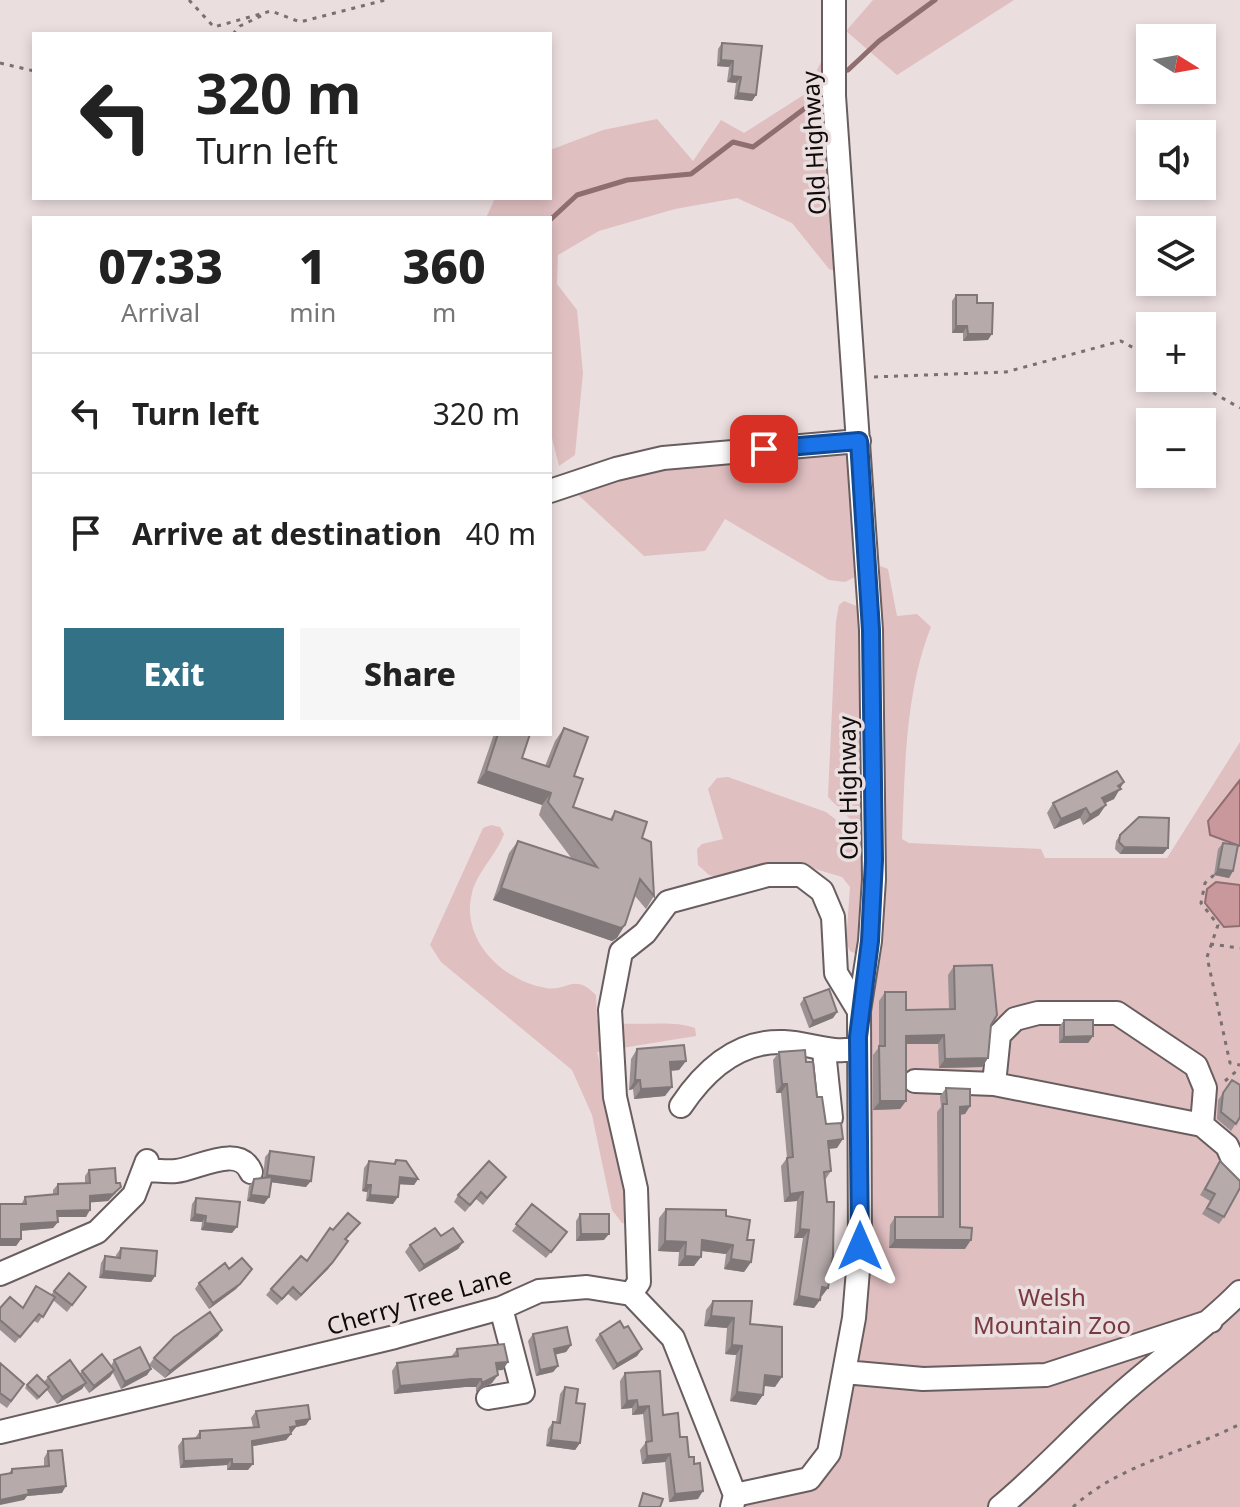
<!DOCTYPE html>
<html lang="en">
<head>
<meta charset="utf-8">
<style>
	body { margin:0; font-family:"Noto Sans",sans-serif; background:#f6f6f6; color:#222; height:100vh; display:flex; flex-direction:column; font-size:30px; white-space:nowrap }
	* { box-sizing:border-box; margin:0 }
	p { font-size:26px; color:#767676 }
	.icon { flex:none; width:44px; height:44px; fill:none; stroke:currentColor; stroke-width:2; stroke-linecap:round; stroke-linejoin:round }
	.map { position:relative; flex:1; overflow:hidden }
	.details { position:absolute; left:32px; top:216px; width:520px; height:520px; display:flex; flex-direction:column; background:#fff; border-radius:0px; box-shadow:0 4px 12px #0003 }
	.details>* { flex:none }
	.hud { position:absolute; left:32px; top:32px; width:520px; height:168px; border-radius:0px; box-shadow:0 4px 12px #0003; background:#fff; color:#222; overflow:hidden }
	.needle { width:52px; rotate:101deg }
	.tools { position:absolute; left:1136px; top:24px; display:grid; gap:16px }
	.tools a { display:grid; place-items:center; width:80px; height:80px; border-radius:0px; background:#fff; box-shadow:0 4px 12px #0003; font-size:40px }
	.pin { position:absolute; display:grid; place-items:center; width:68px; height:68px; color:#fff; margin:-34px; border-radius:16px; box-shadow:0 4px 12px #0006 }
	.me { position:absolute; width:88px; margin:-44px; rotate:0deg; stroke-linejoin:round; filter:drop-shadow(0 0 6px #0008) }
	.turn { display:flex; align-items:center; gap:28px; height:168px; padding:0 32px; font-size:36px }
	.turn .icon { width:104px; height:104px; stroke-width:2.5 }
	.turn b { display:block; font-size:56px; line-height:68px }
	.eta { display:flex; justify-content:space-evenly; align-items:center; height:136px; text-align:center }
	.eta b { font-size:48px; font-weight:800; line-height:56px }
	.primary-button { display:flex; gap:16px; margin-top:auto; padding:16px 32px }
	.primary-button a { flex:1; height:92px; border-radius:0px; background:#337187; color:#fff; font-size:32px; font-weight:800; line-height:92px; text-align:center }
	.primary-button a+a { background:#f6f6f6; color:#222 }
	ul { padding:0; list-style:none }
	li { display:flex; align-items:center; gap:24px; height:120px; padding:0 32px; border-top:2px solid #e0e0e0 }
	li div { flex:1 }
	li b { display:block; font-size:30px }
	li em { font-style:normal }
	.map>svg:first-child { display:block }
	.green { fill:#e0bfc1 }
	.water { fill:#c8989c; stroke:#906e70; stroke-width:2 }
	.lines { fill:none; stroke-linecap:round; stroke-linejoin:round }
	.stream { stroke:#906e70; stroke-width:5 }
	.minor-casing { stroke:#695e5f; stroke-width:26 }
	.path { stroke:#797071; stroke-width:3; stroke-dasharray:4 6; stroke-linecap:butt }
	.minor { stroke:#fff; stroke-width:22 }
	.wall { fill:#9d9293 }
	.shaded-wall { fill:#7f7778 }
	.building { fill:#b6aaab; stroke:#7f7778; stroke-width:2 }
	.route-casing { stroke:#114b97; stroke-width:20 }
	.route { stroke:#1a73e8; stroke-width:14 }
	.labels { text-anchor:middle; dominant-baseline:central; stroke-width:7; stroke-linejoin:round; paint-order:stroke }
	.street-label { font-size:24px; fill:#0f0b0b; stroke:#ebdedf }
	.park-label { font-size:24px; fill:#783941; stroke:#ebdedf }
</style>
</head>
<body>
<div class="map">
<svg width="1240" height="1507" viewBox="0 0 1240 1507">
	<rect width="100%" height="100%" fill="#ebdedf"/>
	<path class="green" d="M873,0H1014L897,75L846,31Z
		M824,56L835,271L829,269L792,223L737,198L675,209L599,231L558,255L557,284L577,310L583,373L575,455L559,466L550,430V218H486L495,198H550V150L603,130L657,119L693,161L721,120L744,133L805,94Z
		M849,451L859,575L845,582L829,580L725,519L705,551L644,556L574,491L643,471Z
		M880,566L888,569L897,616L917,614L931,627C905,692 905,770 902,839L909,843L1041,849L1045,858H1167L1240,742V1507H732L808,1479L829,1453L867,1108Z
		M844,601L859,607L864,617L863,832L828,797L836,621L839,605Z
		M728,777L826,812L867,844L859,955L850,951L846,943L850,887L842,877L812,868L763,871L728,880L709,875L698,865L697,849L702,844L723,839L708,789L717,778Z
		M491,825L500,827L504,834C497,854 477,872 472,893C460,940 503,981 546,988C568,992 573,972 596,995L597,1020C629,1029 669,1018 695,1028L696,1036L597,1052L626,1165L630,1225L622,1223L612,1210L592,1115L572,1070L441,962L430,945L483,828Z"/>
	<path class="water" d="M1240,780V846L1210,835L1208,821Z
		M1216,882L1240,885V926L1224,927L1205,903L1207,889Z"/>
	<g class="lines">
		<path class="stream" d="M848,70L879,41L935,0
			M550,220L577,195L627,180L691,174L733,142L753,147L820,97"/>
		<g class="minor-casing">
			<path id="minor" d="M550,491L616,469L663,458L859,441
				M824,1051L831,1118
				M915,1081L994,1084L1202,1125
				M994,1084L999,1035L1015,1019L1038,1013H1117L1196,1066L1205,1088L1202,1125L1227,1146L1240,1176
				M681,1106C705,1070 738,1040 784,1042C811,1043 831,1055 859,1048
				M144,1170C154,1170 166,1172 176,1171C197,1169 239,1143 251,1172
				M0,1274L97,1232L134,1195L147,1161
				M631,1294L639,1282L636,1189L615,1097L610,1010L621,952L645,933L668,902L768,875H801L822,891L833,917L836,973L859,1011
				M844,1372L923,1379L1046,1375L1211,1321
				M488,1398L523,1392L501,1308
				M0,1432L395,1337L501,1308L539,1291L587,1287L631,1294L673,1338L735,1495
				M732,1507L735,1495L809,1479L829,1453L854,1318L860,1246L859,1011L870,941L874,879L871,630L834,96V0
				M1000,1507C1040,1474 1074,1436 1113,1401C1154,1363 1201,1332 1240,1292"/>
		</g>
		<path class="path" d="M189,0L214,27L271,11L300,22L385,0
			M233,34L240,26L263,15
			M0,63L34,71
			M874,377L1006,372L1121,341L1150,357
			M1187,378L1240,408
			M1214,875L1205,883L1201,903L1218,925L1207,957L1230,1063L1240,1065
			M1210,944L1240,948
			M1225,1081L1240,1068
			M1073,1507C1120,1464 1184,1453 1240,1424"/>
		<use href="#minor" class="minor"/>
	</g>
	<path class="wall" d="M722,43L756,95L752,101L734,99L736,83L727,82L729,67L717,66L718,49Z
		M956,295L977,303L988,340L963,341V333H952V301Z
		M564,728L574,776L573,807L610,819L615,811L642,838L654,896L646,909L635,896L617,938L612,941L493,900L509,853L518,841L572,859L539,815L542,805L477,783L494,734H530L522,758L545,766L555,741Z
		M1120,788L1114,799L1105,803L1099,815L1083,825L1080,818L1054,829L1047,813L1053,803Z
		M1120,835L1163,854H1120L1115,849L1116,841Z
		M1223,843L1233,871L1229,878L1214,875L1218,849Z
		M954,966L991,1025L988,1058L982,1067L939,1068L938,1044H906V1101L900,1109L873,1110V1055L879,1047V1001L885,992L906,1010L949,1009L948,975Z
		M804,998L837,1012L833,1018L809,1028L800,1004Z
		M1064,1020L1093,1036L1088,1043H1059V1027Z
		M637,1049L686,1061L679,1070L671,1071L665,1096L634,1099L633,1089L629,1090L631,1059Z
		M779,1052L806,1062L826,1124L837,1148L829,1149L831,1171L825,1180L822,1296H821L820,1300L814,1308L793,1305L803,1238H794L797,1201L784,1202L781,1166L787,1158L781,1093H776L773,1060Z
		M1232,1080L1240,1117L1231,1131L1217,1119L1218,1100Z
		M946,1088L970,1106L965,1114L960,1115V1227L965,1249L889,1248L890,1225L895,1217H938L937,1112L941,1107L940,1096Z
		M270,1151L306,1187L271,1182L269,1197L264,1204L247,1201L249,1186L254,1179L263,1178L265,1157Z
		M396,1160L418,1179L414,1185L399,1184L393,1204L366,1201L367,1192L362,1191L364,1168L369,1161L393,1164Z
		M1220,1161L1224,1217L1219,1224L1202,1214L1210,1201L1200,1195Z
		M89,1170L116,1193L108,1201L90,1202L86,1217H57L58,1222L53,1228L21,1231V1239L16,1246H0L25,1197L53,1195V1190L58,1184L85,1183V1176Z
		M506,1177L483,1205L476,1199L465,1212L454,1202L458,1195Z
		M196,1198L232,1233L201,1230L202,1222L190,1221L192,1204Z
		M532,1204L567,1232L546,1258L512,1231Z
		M666,1209L726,1216L747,1240L751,1262L744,1272L724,1269L726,1254L701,1251L694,1266H678L679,1252L658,1251L659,1218Z
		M580,1214L604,1240L576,1241V1221Z
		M355,1229L346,1240L348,1241L328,1269L296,1301L288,1294L277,1305L266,1295L271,1289L307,1261L333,1230Z
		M441,1236L463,1242L458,1249L419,1272L405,1252L410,1245Z
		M121,1248L155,1276L151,1282L99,1278L101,1263L105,1256L116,1257V1255Z
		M248,1275L236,1289L209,1309L195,1289L199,1283Z
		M86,1287L67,1312L53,1300L38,1323L34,1321L15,1343L0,1330V1308L23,1307L51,1295L54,1291Z
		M713,1301L750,1324L775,1387L764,1386L763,1395L756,1405L730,1401L736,1355L725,1354L727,1328L704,1326L706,1310Z
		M624,1328L642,1349L637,1356L613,1370L595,1340L600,1334Z
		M533,1334L571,1345L566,1352L555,1354L558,1366L553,1372L536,1376L528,1341Z
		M218,1336L165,1378L149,1365L151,1369L147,1375L121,1389L113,1373L110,1377L89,1393L84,1386L82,1389L57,1404L47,1390L37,1400L25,1388L27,1385L44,1382L48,1377L80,1373L82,1371L111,1366L114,1360L149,1365L154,1358Z
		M457,1349L503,1370H497L492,1383L476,1392V1387H465L394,1394L392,1371L397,1363L451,1357Z
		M0,1363L24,1384L7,1408L0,1403Z
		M625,1373L663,1415L680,1437L689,1457L698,1499L669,1502L665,1462L642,1464L640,1450L646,1442L643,1414L632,1415V1408L621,1409L620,1381Z
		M565,1387L580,1443L575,1450L546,1446L548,1429L553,1422L556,1423L560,1394Z
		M256,1411L306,1425L296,1427L292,1432H290L291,1434L286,1440L253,1446L248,1470H227V1465L180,1468L178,1446L183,1439L195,1438L200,1431L253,1427L251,1418Z
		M48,1451L62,1493L27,1496L24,1500L9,1473L12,1469L44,1466V1458Z"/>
	<path class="shaded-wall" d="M721,60L733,61L729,67L717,66Z
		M732,76L741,77L736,83L727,82Z
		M738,93L756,95L752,101L734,99Z
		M956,326H967L963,333H952Z
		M968,334H992L988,340L963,341Z
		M486,771L551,793L542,805L477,783Z
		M1124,782L1114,799L1095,808L1102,798Z
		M1106,805L1099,815L1083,825L1090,815Z
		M1086,808L1080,818L1054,829L1061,819Z
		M1124,847L1168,848L1163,854H1120Z
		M1218,869L1233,871L1229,878L1214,875Z
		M501,888L625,925L617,938L612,941L493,900Z
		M837,1012L833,1018L809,1028L813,1021Z
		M944,1035L938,1044H899L906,1036Z
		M1093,1036L1088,1043H1059L1064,1037Z
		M988,1058L982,1067L939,1068L945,1059Z
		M686,1061L679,1070L663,1071L670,1062Z
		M635,1080H640L633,1089L629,1090Z
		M782,1084H787L781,1093H776Z
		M672,1087L665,1096L634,1099L641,1089Z
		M880,1101H906L900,1109L873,1110Z
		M970,1106L965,1114L955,1115L960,1107Z
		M843,1139L837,1148L822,1149L828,1141Z
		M267,1175L311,1181L306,1187L262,1181Z
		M400,1177L418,1179L414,1185L395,1184Z
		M366,1185H371L367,1192L362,1191Z
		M121,1187L108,1201L85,1203L90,1196Z
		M803,1192L797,1201L784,1202L790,1194Z
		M251,1195L269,1197L264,1204L247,1201Z
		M370,1195L398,1197L393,1204L366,1201Z
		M90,1210L86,1217H52L57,1211Z
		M195,1214L206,1216L202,1222L190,1221Z
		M58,1222L53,1228L17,1231L21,1224Z
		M205,1223L237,1227L232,1233L201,1230Z
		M800,1229L809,1230L803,1238H794Z
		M581,1234H609L604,1240L576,1241Z
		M0,1239H21L16,1246H0Z
		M702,1240L733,1245L726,1254L695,1250Z
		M895,1240H971L965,1249L889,1248Z
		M665,1241L686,1242L679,1252L658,1251Z
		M463,1242L458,1249L419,1272L424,1265Z
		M685,1256L701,1257L694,1266H678Z
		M731,1259L751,1262L744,1272L724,1269Z
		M332,1263L328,1269L296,1301L301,1295Z
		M104,1271L155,1276L151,1282L99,1278Z
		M248,1275L236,1289L209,1309L213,1303Z
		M822,1287L828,1288L822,1296L816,1295Z
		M799,1296L820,1300L814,1308L793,1305Z
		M711,1316L734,1318L727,1328L704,1326Z
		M222,1330L218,1336L165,1378L170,1371Z
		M571,1345L566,1352L550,1356L554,1349Z
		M732,1345L742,1346L736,1355L725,1354Z
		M642,1349L637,1356L613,1370L617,1364Z
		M508,1362L503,1370L491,1371L496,1363Z
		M558,1366L553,1372L536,1376L540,1370Z
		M151,1369L147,1375L121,1389L125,1382Z
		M114,1370L110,1377L89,1393L94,1386Z
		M498,1375L492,1383L476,1392L482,1383Z
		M765,1375L782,1377L775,1387L758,1385Z
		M471,1379H481L476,1387H465L394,1394L400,1386Z
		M86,1383L82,1389L57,1404L62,1397Z
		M737,1392L763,1395L756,1405L730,1401Z
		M637,1400L632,1408L621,1409L627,1401Z
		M649,1406L643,1414L632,1415L638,1407Z
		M310,1419L306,1425L296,1427L292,1432L285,1433L290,1427L296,1421Z
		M291,1434L286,1440L248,1447L252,1441Z
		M551,1440L580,1443L575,1450L546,1446Z
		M670,1454L665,1462L642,1464L647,1456Z
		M232,1459L227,1465L180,1468L184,1461Z
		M232,1464H253L248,1470H227Z
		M66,1486L62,1493L27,1496L24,1500L0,1505V1500L28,1490Z
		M703,1491L698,1499L669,1502L675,1494Z"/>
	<path class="building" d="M722,43L762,46L756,95L738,93L741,77L732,76L733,61L721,60Z
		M956,295H977V303H993L992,334H968L967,326H956Z
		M564,728L588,737L574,776L583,779L573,807L612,820L615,811L647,822L642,838L651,842L654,896L640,879L625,925L621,928L501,888L518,841L597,867L548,802L551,793L486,771L498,734H530L522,758L549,767Z
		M1117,771L1124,782L1118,786L1121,789L1102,798L1106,805L1090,815L1086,808L1061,819L1053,803Z
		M1139,817L1169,818L1168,848L1124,847L1119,842L1120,835Z
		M1223,843L1238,845L1233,871L1218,869Z
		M992,965L997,1015L991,1025L988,1058L945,1059L944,1035L906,1036V1101H880L879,1046H885V992H906V1010L955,1009L954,966Z
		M829,989L837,1012L813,1021L804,998Z
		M1064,1020H1093V1036L1064,1037Z
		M684,1045L686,1061L670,1062L672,1087L641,1089L640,1080H635L637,1049Z
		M805,1050L806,1062H813L817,1097H822L826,1124L841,1123L843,1139L828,1141L831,1171L824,1172L827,1202H834L833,1256L828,1288L822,1287L820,1300L799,1296L809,1230L800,1229L803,1192L790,1194L787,1158L793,1157L787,1084H782L779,1052Z
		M1232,1080L1240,1085V1117L1236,1124L1221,1112L1223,1093Z
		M946,1088L970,1089V1106L960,1107V1227L972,1228L971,1240H895V1217H943V1104H947Z
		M270,1151L314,1157L311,1181L267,1175Z
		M396,1160L406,1161L418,1179L400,1177L398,1197L370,1195L371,1185H366L369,1161L395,1164Z
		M489,1161L506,1177L487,1198L481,1192L470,1205L458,1195Z
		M1220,1161L1240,1181V1188L1224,1217L1207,1208L1215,1194L1205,1189Z
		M115,1168L116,1183H120L121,1187L113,1194L90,1196V1210L57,1211L58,1222L21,1224V1239H0V1204H26L25,1197L58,1194V1184L90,1183L89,1170Z
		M272,1177L269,1197L251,1195L254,1179Z
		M196,1198L240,1202L237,1227L205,1223L206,1216L195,1214Z
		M532,1204L567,1232L551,1252L516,1224Z
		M666,1209L726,1210V1216L750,1220L747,1240H754L751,1262L731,1259L733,1245L702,1240L701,1257L685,1256L686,1242L665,1241Z
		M348,1213L360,1223L345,1239L348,1241L332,1263L301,1295L293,1287L282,1299L271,1289L301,1256L307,1261L330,1228L333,1230Z
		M580,1214H609V1234H581Z
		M435,1228L441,1236L453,1228L463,1242L424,1265L410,1245Z
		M121,1248L157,1251L155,1276L104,1271L105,1256L120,1258Z
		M242,1258L252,1269L240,1284L213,1303L199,1283L225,1263L229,1269Z
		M69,1273L86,1287L72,1305L54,1291Z
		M36,1286L55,1297L43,1317L39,1314L20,1337L0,1320V1308L10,1297L23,1308Z
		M713,1301H752L750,1324L782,1327V1377L765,1375L763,1395L737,1392L742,1346L732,1345L734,1318L711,1316Z
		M210,1312L222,1330L170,1371L154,1358L174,1337Z
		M620,1321L624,1328L628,1326L642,1349L617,1364L600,1334Z
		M567,1327L571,1345L554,1349L558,1366L540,1370L533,1334Z
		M504,1344L508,1362L496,1363L498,1375L482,1383L481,1379H471L400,1386L397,1363L458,1356L457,1349Z
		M140,1347L151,1369L125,1382L114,1360Z
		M102,1354L114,1370L94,1386L82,1371Z
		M70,1360L86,1383L62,1397L48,1377Z
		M0,1363L24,1384L11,1401L0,1393Z
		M660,1371L663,1415L678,1413L680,1437H687L689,1457H694V1464L700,1463L703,1491L675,1494L670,1454L647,1456L646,1442L652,1441L649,1406L638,1407L637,1400L627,1401L625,1373Z
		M37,1375L49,1387L39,1397L27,1385Z
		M565,1387L578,1389L576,1403L585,1404L580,1443L551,1440L553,1422L560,1423Z
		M308,1405L310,1419L296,1421L297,1426L290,1427L291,1434L252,1441L253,1464H232V1459L184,1461L183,1439L200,1438V1431L259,1427L256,1411Z
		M62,1450L66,1486L28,1490L29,1494L0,1500V1475L12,1473V1469L49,1466L48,1451Z
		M643,1493L663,1499L660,1507H639Z"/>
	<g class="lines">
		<g class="route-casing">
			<path id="route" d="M764,449L859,441L871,630L874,860L870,941L858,1037L860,1246"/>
		</g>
		<use href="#route" class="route"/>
	</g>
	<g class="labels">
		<g class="street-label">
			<text transform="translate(813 143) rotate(-93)">Old Highway</text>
			<text transform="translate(847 788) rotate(-91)">Old Highway</text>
			<text transform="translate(419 1300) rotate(-16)">Cherry Tree Lane</text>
		</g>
		<g class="park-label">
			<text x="1052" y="1296">Welsh<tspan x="1052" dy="28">Mountain Zoo</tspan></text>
		</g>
	</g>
</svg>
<div class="tools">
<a><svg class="needle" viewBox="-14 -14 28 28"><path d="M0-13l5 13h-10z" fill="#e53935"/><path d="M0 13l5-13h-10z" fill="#767676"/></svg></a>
<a><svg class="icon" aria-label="sound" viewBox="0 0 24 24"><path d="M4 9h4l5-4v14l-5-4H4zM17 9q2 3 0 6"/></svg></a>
<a><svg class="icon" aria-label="layers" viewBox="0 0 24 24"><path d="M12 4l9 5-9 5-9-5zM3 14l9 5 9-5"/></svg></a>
<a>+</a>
<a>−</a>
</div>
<div class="pin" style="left:764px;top:449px;background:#d93025"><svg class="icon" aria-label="arrive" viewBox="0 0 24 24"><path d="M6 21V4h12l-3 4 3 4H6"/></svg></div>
<svg class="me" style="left:860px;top:1246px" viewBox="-20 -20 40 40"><path d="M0-17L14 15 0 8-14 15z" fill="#1a73e8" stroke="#fff" stroke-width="4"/></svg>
<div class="hud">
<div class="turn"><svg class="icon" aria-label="left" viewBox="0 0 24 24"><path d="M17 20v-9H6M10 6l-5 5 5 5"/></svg><div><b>320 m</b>Turn left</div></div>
</div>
<section class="details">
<div class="eta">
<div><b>07:33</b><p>Arrival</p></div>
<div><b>1</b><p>min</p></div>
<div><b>360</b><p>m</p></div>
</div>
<ul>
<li><svg class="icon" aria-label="left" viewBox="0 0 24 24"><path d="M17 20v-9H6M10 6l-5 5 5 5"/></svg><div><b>Turn left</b></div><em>320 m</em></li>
<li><svg class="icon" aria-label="arrive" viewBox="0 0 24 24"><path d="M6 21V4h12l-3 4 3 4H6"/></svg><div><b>Arrive at destination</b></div><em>40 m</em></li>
</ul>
<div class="primary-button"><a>Exit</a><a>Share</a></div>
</section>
</div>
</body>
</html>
